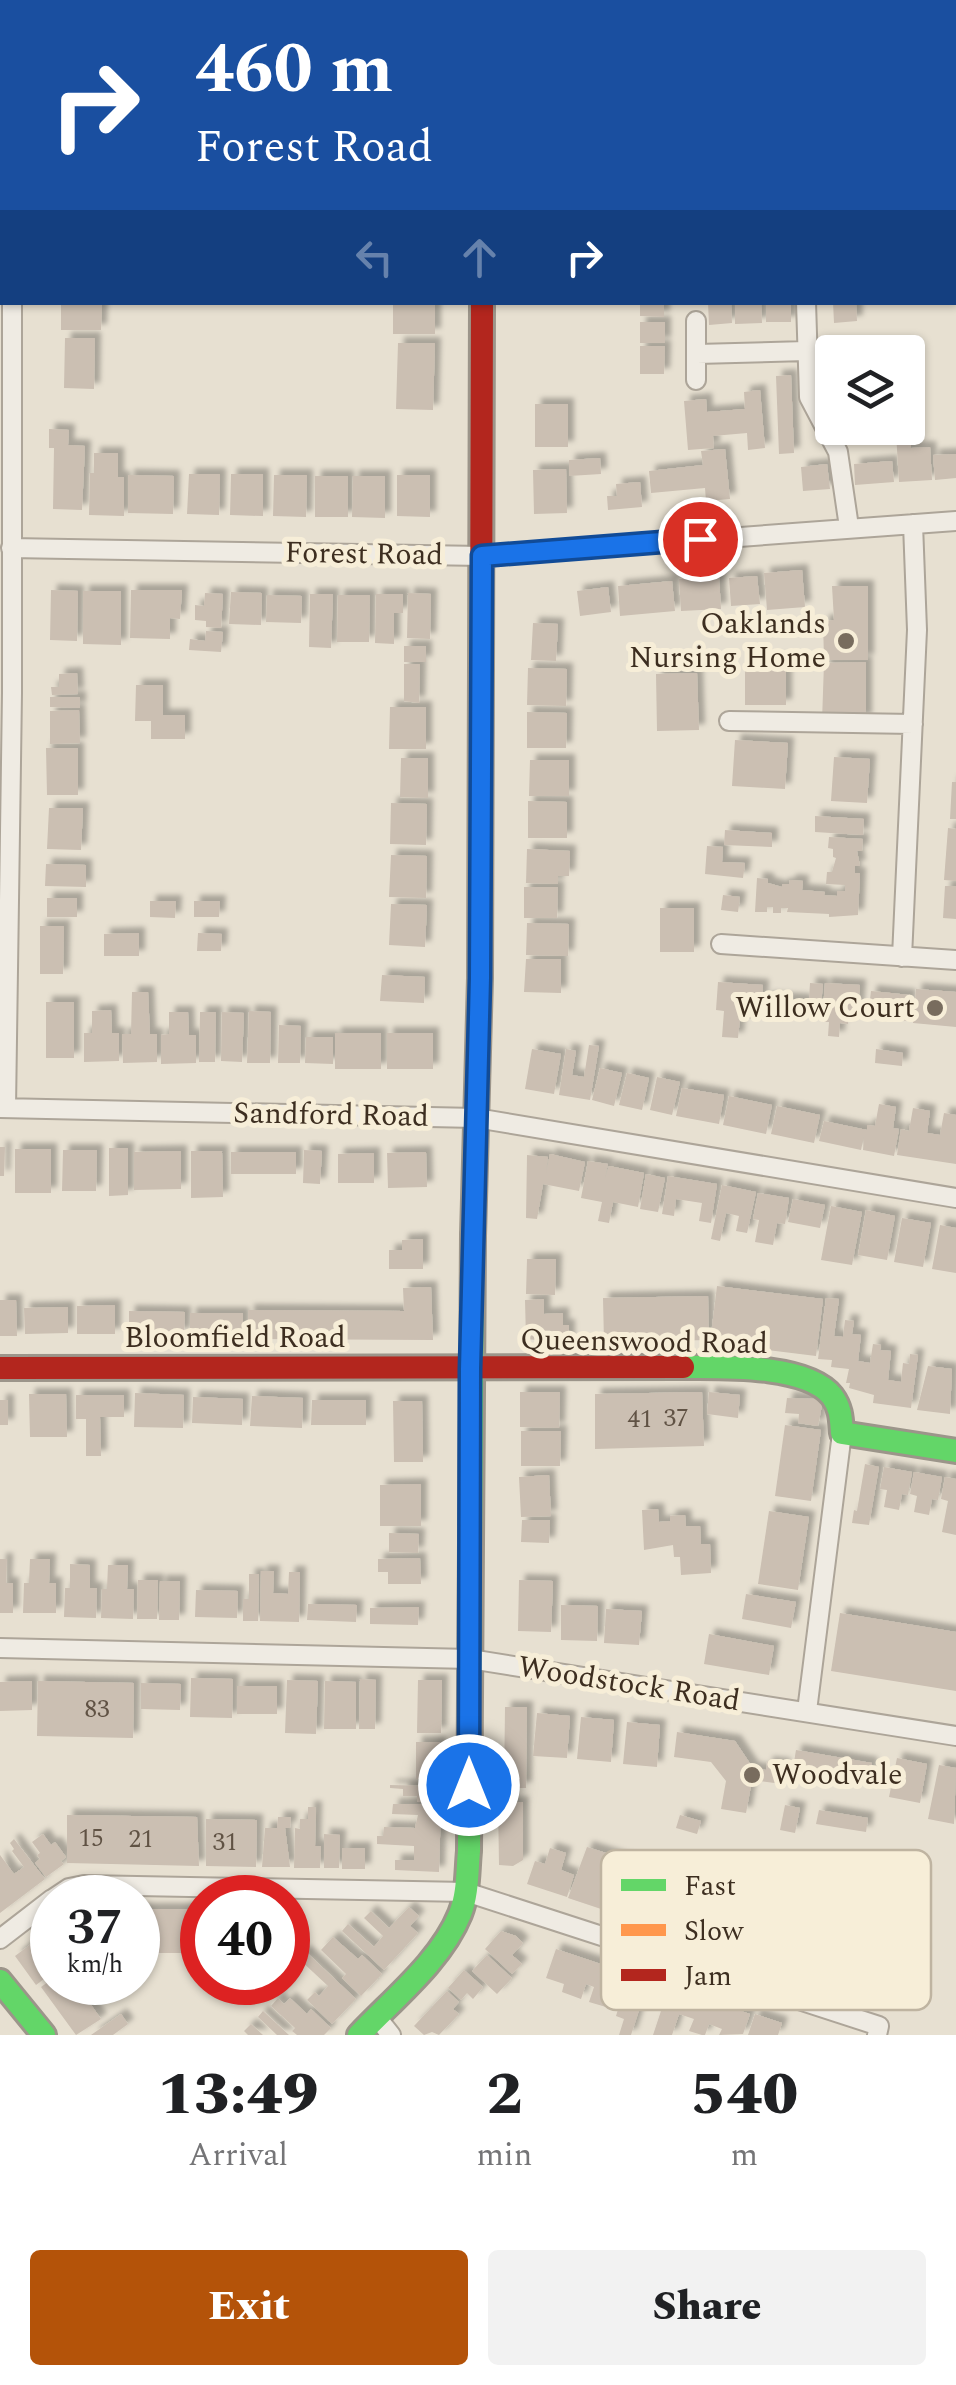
<!DOCTYPE html>
<html lang="en">
<head>
<meta charset="utf-8">
<style>
	body { margin:0; font-family:Spectral,serif; background:#f2f2f2; color:#202124; height:100vh; display:flex; flex-direction:column; font-size:38px; white-space:nowrap }
	* { box-sizing:border-box; margin:0 }
	p { font-size:32px; color:#757577 }
	.icon { flex:none; width:55px; height:55px; fill:none; stroke:currentColor; stroke-width:2; stroke-linecap:round; stroke-linejoin:round }
	.map { position:relative; height:2035px; overflow:hidden }
	.sheet { display:flex; flex-direction:column; background:#fff; flex:1 }
	.sheet>* { flex:none }
	.guide { position:absolute; left:0px; top:0px; width:958px; height:305px; box-shadow:0 2px 8px #0004; background:#1a4fa0; color:#fff; overflow:hidden }
	.controls { position:absolute; left:815px; top:335px; display:grid; gap:20px }
	.controls a { display:grid; place-items:center; width:110px; height:110px; border-radius:10px; background:#fff; box-shadow:0 2px 8px #0004; font-size:50px }
	.speed { position:absolute; left:30px; top:1875px; display:flex; gap:20px; font-size:50px; font-weight:700; text-align:center }
	.speed>* { display:grid; place-content:center; width:130px; height:130px; border-radius:50%; background:#fff; box-shadow:0 2px 8px #0004; line-height:1 }
	.speed small { font-size:25px; font-weight:400 }
	.speed .limit { border:15px solid #d22; background:#fff; color:#111 }
	.pin { position:absolute; display:grid; place-items:center; width:85px; height:85px; color:#fff; margin:-42px; border:5px solid #fff; border-radius:50%; box-shadow:0 2px 10px #0007 }
	.me { position:absolute; width:110px; margin:-55px; rotate:0deg; stroke-linejoin:round; filter:drop-shadow(0 0 8px #0008) }
	.turn { display:flex; align-items:center; gap:35px; height:210px; padding:0 30px; font-size:45px }
	.turn .icon { width:130px; height:130px; stroke-width:2.5 }
	.turn b { display:block; font-size:70px; line-height:85px }
	.lanes { display:flex; align-items:center; height:95px; padding:0 30px; background:#0003; justify-content:center; gap:50px; direction:ltr }
	.lanes .off { opacity:.35 }
	.eta { display:flex; justify-content:space-evenly; align-items:center; height:170px; text-align:center }
	.eta b { font-size:60px; font-weight:800; line-height:70px }
	.action { display:flex; gap:20px; margin-top:auto; padding:20px 30px }
	.action a { flex:1; height:115px; border-radius:10px; background:#b45309; color:#fff; font-size:40px; font-weight:800; line-height:115px; text-align:center }
	.action a+a { background:#f2f2f2; color:#202124 }
	.map>svg:first-child { display:block }
	.building { fill:#cbbfb2; filter:url(#shadow) }
	.lines { fill:none; stroke-linecap:round; stroke-linejoin:round }
	.street-casing { stroke:#ada599; stroke-width:22 }
	.fast-casing { stroke:#9c958a; stroke-width:28 }
	.slow-casing { stroke:#9c958a; stroke-width:28 }
	.jam-casing { stroke:#9c958a; stroke-width:28 }
	.street { stroke:#efebe3; stroke-width:18 }
	.fast { stroke:#63d668; stroke-width:22 }
	.slow { stroke:#ff974d; stroke-width:22 }
	.jam { stroke:#b3261e; stroke-width:22 }
	.route-casing { stroke:#114b97; stroke-width:25 }
	.route { stroke:#1a73e8; stroke-width:18 }
	.poi-dot { fill:#786c5e; stroke:#f7eed8; stroke-width:4 }
	.labels { text-anchor:middle; dominant-baseline:central; stroke-width:10; stroke-linejoin:round; paint-order:stroke }
	.number-label { font-size:25px; fill:#605244 }
	.street-label { font-size:30px; fill:#3d2e20; stroke:#f7eed8 }
	.poi-label { font-size:30px; fill:#3d2e20; stroke:#f7eed8; text-anchor:end }
	.key { fill:#f7eed8; stroke:#bfb4a1; stroke-width:2.5 }
	.key-label { font-size:28px; fill:#3d2e20 }
</style>
</head>
<body>
<div class="map">
<svg width="956" height="2035" viewBox="0 0 956 2035">
	<defs>
		<filter id="shadow"><feDropShadow dx="6" dy="-6" stdDeviation="2.5" flood-color="#0004"/></filter>
	</defs>
	<rect width="100%" height="100%" fill="#e7e0d1"/>
	<path class="building" d="M61,302H102L101,330H61Z
		M393,302H435V334H393Z
		M640,302H664V317L640,316Z
		M731,302L732,323L709,325L708,303Z
		M735,302H761L762,323L735,324Z
		M766,302H791V322H766Z
		M833,302H856L857,321L834,323Z
		M640,322H665V343H640Z
		M65,338H95L94,389L64,388Z
		M398,343H435L433,410L396,409Z
		M640,346H665L664,374H640Z
		M832,362V378H823L822,363Z
		M791,375L794,453L779,454L776,376Z
		M760,390L765,448L748,450L747,433L713,436L714,448L688,450L684,401L706,399L707,412L745,409L744,392Z
		M535,404H568V447H535Z
		M848,428H868V435L849,436Z
		M49,429L69,430L68,445L85,446L82,510L53,509L54,448H49Z
		M910,432L911,448L930,447L932,480L899,482L896,433Z
		M725,449L730,499L706,501L705,488L651,493L649,471L703,465L701,451Z
		M94,453H118V477H124V516L89,515L90,473H94Z
		M956,454V478L935,480L933,455Z
		M600,458L601,474L569,476V460Z
		M892,461L894,482L855,485L854,464Z
		M827,464L830,489L803,491L801,467Z
		M566,469L567,513L534,514L533,470Z
		M189,474H220L219,515L187,514Z
		M231,474H263V516L230,515Z
		M128,475L174,476L173,514L128,513Z
		M274,475H307L306,517L273,516Z
		M397,475H430V517L397,516Z
		M315,476H348V517H315Z
		M353,476H385V518L352,517Z
		M640,482L642,507L608,510L607,496H617L616,484Z
		M802,570L805,607L767,610L764,573Z
		M757,576L760,604L731,606L729,578Z
		M719,577L721,609L681,611L679,579Z
		M672,581L675,611L620,616L618,586Z
		M832,586H868V660H824L823,621L834,620Z
		M608,587L611,612L580,616L577,591Z
		M51,590L78,591L77,641L50,640Z
		M131,590H182L180,619L170,618V639L130,638Z
		M83,591H121V645L83,644Z
		M231,592L262,593L261,625L229,624Z
		M205,593L223,594L221,628L206,627V621L195,620V605L204,606Z
		M408,593L431,594L430,639L407,638Z
		M310,594H333L331,648L309,647Z
		M376,594H403V613H394V644L375,643Z
		M267,595L302,596L301,623L266,622Z
		M338,595H370L369,642H337Z
		M533,623L558,624L556,661L531,660Z
		M206,631L223,632L221,652L189,650L190,639L205,641Z
		M404,646H426V662H404Z
		M745,660H786V705H745Z
		M866,662V720L822,721L824,663Z
		M404,664H420L419,703L404,701Z
		M528,668L567,669L566,706L527,705Z
		M77,673L78,694L52,695L51,687H59V674Z
		M697,673L699,730L657,731L656,674Z
		M136,685H163V715H185V739H151V721H135Z
		M50,697H80V708L50,707Z
		M390,707H426V749H389Z
		M79,710L80,743L50,744V711Z
		M527,712L567,713L566,748H527Z
		M735,740L788,743L785,789L732,786Z
		M46,748H78V795H47Z
		M834,757L870,759L867,803L831,801Z
		M401,758H428V798L400,797Z
		M530,760H569V796H529Z
		M952,782H956V819H950Z
		M528,801L567,802V838H528Z
		M391,803L427,804L426,845L390,844Z
		M49,808H83L81,850L47,849Z
		M815,816L864,819L863,835L815,832Z
		M948,828L956,829V881L944,880Z
		M725,830L772,833V847L724,845Z
		M829,837L863,839L862,851H857L860,866H855V873H860L858,915L829,917V914L787,912L788,908H781V913H773V907H767V912H755L757,878L768,879V883L782,887V884H789L790,880L803,881L802,890L825,892L824,895L837,896V891H845V885L826,884L827,872H832L836,858L833,857V849L828,848Z
		M707,846L723,847L722,862L745,863L743,878L705,874Z
		M527,849L570,851L569,876H558V884L526,883Z
		M391,855L427,856L426,898L389,897Z
		M46,864L86,865V887L45,886Z
		M945,886H956V919L943,918Z
		M524,887H558L557,918H524Z
		M723,895L740,897L738,912L721,910Z
		M47,898H77V917H47Z
		M150,901H176L175,918L150,917Z
		M194,901H220L219,917H194Z
		M391,904L427,905L425,947L389,945Z
		M660,908H694V952H660Z
		M527,923L569,924L568,956L526,955Z
		M40,926H64L63,974H40Z
		M139,933V956H104V934Z
		M198,933L222,934L221,951H197Z
		M526,959H561V993L524,992Z
		M382,975L425,977L424,1003L380,1001Z
		M718,982L763,985L761,1019L740,1018L738,1038L722,1037L724,1011L716,1010Z
		M810,983L823,984L820,1015L808,1014Z
		M825,983L860,985L858,1011L849,1010L848,1024L840,1023L839,1037L828,1036L829,1022H822Z
		M916,989L956,992V1027L913,1023Z
		M871,991L910,995L907,1021L868,1016Z
		M132,992H148L150,1034H157V1062L123,1063L122,1034H131Z
		M766,997L806,1000L804,1021L765,1019Z
		M46,1002H74V1058H46Z
		M111,1010L112,1033H119V1061L84,1062V1033H92V1011Z
		M249,1011L271,1012L270,1063H247Z
		M169,1012H188L189,1035H196V1063L161,1064V1035L169,1034Z
		M200,1012H216L215,1062H199Z
		M222,1012L244,1013L242,1062L221,1061Z
		M279,1025L301,1026L300,1063H278Z
		M335,1033H381V1069H335Z
		M387,1033H433V1069H387Z
		M306,1037H333V1064L305,1063Z
		M589,1045L599,1046L590,1100L559,1095L566,1049L576,1051L572,1075L584,1077Z
		M532,1049L561,1054L554,1094L525,1089Z
		M876,1049L903,1053L902,1066L875,1063Z
		M600,1068L622,1073L614,1106L592,1100Z
		M627,1073L649,1078L642,1110L619,1105Z
		M657,1077L680,1082L672,1115L650,1110Z
		M682,1088L724,1095L719,1124L676,1116Z
		M729,1096L772,1105L766,1134L723,1125Z
		M879,1104L896,1107L893,1128L899,1129L894,1156L863,1150L864,1136L861,1150L819,1141L824,1121L867,1130V1125L875,1126Z
		M777,1106L820,1115L814,1143L771,1134Z
		M913,1108L930,1111L927,1133L940,1135L944,1113L956,1115V1164L897,1155L901,1129L909,1131Z
		M0,1147H5L4,1176H0Z
		M109,1148H128V1195L109,1196Z
		M15,1149H51V1193H15Z
		M63,1150H97L96,1191H62Z
		M304,1150L322,1151L320,1184L303,1183Z
		M181,1151V1189L134,1190V1152Z
		M191,1151H222L223,1197L191,1198Z
		M231,1152H296V1174H231Z
		M426,1152L427,1187L388,1188L387,1153Z
		M374,1153V1183H338V1154Z
		M550,1154L585,1162L579,1191L543,1184L537,1219L526,1218L527,1155L548,1157L546,1173Z
		M588,1161L608,1164L605,1178L609,1166L644,1173L638,1207L613,1202L609,1223L598,1221L602,1202L581,1198Z
		M646,1174L665,1178L658,1212L640,1209Z
		M668,1176L717,1184L711,1223L699,1221L702,1203L676,1199L674,1216L662,1214Z
		M722,1185L756,1192L747,1233L736,1231L739,1216L726,1213L720,1241L711,1239Z
		M758,1193L789,1198L785,1224L777,1223L773,1245L755,1242L759,1220L753,1219Z
		M793,1199L825,1205L820,1228L788,1222Z
		M831,1206L862,1212L852,1265L821,1260Z
		M866,1210L895,1216L887,1260L858,1255Z
		M902,1218L931,1223L923,1267L894,1262Z
		M940,1225L956,1228V1273L932,1269Z
		M423,1239V1269H389V1250H402V1240Z
		M527,1259H556L555,1295L526,1294Z
		M717,1286L823,1299L816,1356L710,1343Z
		M431,1287L433,1340L248,1339V1310L404,1311L403,1288Z
		M708,1296L709,1340L604,1342L603,1298Z
		M826,1298L839,1299L834,1336L843,1337L845,1320L854,1321L852,1334L861,1335L858,1361L870,1363L873,1344L881,1345L880,1350L891,1351L888,1380L901,1382L903,1363L909,1364L910,1354L918,1355L911,1408L873,1403L874,1395L849,1388L850,1383H846L849,1369L831,1367L832,1360L818,1359Z
		M544,1299V1314L563,1313V1325H569V1343L526,1339L525,1300Z
		M0,1300H16L17,1336H0Z
		M115,1305V1334H77V1306Z
		M68,1307V1333L25,1334L24,1308Z
		M129,1311L185,1312L184,1334L129,1333Z
		M190,1313H243V1337H190Z
		M928,1366L952,1369L950,1414L917,1410Z
		M520,1392H560L559,1428L520,1427Z
		M702,1392L704,1446L595,1449V1394Z
		M709,1392L740,1395L738,1418L707,1414Z
		M135,1393L184,1395L183,1428L134,1427Z
		M29,1394H66L67,1437H30Z
		M76,1395H124V1417H100L101,1456H86V1419H76Z
		M252,1396L303,1398L302,1428L250,1426Z
		M193,1397L243,1399L242,1425L192,1423Z
		M787,1398L817,1399L822,1405L818,1426L798,1423L799,1414L785,1413Z
		M0,1400H8V1425H0Z
		M312,1400H366V1425H311Z
		M393,1401H422L423,1462H394Z
		M785,1425L821,1430L811,1501L775,1496Z
		M521,1431H561L560,1466H521Z
		M865,1464L879,1467L869,1525L852,1523L854,1510L857,1511Z
		M884,1467L912,1472L908,1495L902,1494L899,1510L884,1507L887,1490L880,1489Z
		M914,1472L942,1477L938,1500L932,1499L929,1515L914,1512L917,1496L910,1494Z
		M549,1475L551,1516L521,1517L519,1477Z
		M945,1477L956,1479V1535L942,1532L948,1501L941,1499Z
		M421,1484V1526H380V1485Z
		M658,1509L659,1522L670,1521V1516L685,1515L686,1526H700L701,1544H710L711,1573L681,1575L680,1557H674L673,1545L644,1550L642,1510Z
		M769,1511L809,1517L798,1590L758,1584Z
		M522,1520H550L549,1543L521,1542Z
		M389,1533L419,1534L418,1553L389,1552Z
		M420,1558L421,1584H388V1572H378V1559Z
		M0,1559H7L6,1583H13V1613H0Z
		M30,1559H50L49,1583H56V1613H23L24,1583H29Z
		M70,1564L90,1565V1588H97L96,1618L64,1617L65,1588H70Z
		M108,1565H128L127,1589H134L133,1619L101,1618L102,1589H107Z
		M261,1571H274L273,1593L288,1594L289,1572H300L299,1622L260,1621Z
		M249,1574H259L258,1621H243V1599H249Z
		M138,1580H158L157,1619H137Z
		M519,1580L553,1581L551,1632L518,1631Z
		M160,1581H180L179,1620H159Z
		M196,1590L238,1591L237,1618L195,1617Z
		M746,1594L796,1602L791,1628L742,1619Z
		M308,1604L357,1605L356,1622L307,1620Z
		M561,1605L598,1606L597,1641L561,1640Z
		M419,1607L418,1625L370,1624V1608Z
		M606,1609L642,1611L639,1645L604,1643Z
		M840,1613L956,1632V1691L831,1671Z
		M709,1634L774,1646L769,1675L704,1664Z
		M191,1678L233,1679L232,1718L190,1717Z
		M360,1679L376,1680L375,1729H359Z
		M287,1680L318,1681L316,1734L285,1733Z
		M418,1680H442L441,1733H417Z
		M32,1681V1710L0,1711V1682Z
		M38,1681L134,1683L133,1738L37,1736Z
		M325,1681L356,1682V1729H324Z
		M141,1683L181,1684L180,1710L141,1709Z
		M237,1686H277V1714H237Z
		M505,1707H527L526,1788H504Z
		M537,1713L570,1716L567,1758L533,1756Z
		M581,1717L614,1720L611,1762L577,1759Z
		M627,1722L660,1725L657,1767L623,1764Z
		M677,1732L735,1741L753,1768L766,1770L767,1762L785,1764L782,1784L752,1780L746,1813L721,1809L726,1781L711,1762L674,1757Z
		M416,1742H440V1779H416Z
		M796,1750L872,1763L868,1785L792,1774Z
		M897,1758L927,1764L920,1803L889,1797Z
		M939,1765L956,1768L954,1824L928,1819Z
		M390,1785L442,1786L441,1802H417V1796H403V1789L390,1788Z
		M523,1802V1860L513,1866L499,1865L498,1803Z
		M393,1804H441L439,1872L395,1870V1860H414V1846L377,1844V1836H383L384,1827L415,1828L418,1815L392,1814Z
		M785,1805L800,1808L795,1833L780,1830Z
		M308,1807H316L315,1846H321L320,1868H294L295,1828L300,1829V1819H308Z
		M819,1810L868,1818L866,1832L816,1824Z
		M67,1815L197,1817L199,1866L67,1863Z
		M680,1815L701,1821L697,1834L676,1828Z
		M278,1817H291L290,1828H285L290,1867H262L265,1828H277Z
		M206,1819L257,1820L256,1867L206,1866Z
		M43,1834L51,1845L55,1842L66,1857L61,1861L64,1864L46,1877L35,1863L40,1859L37,1855L40,1853L32,1842Z
		M324,1834L340,1835L339,1868H324Z
		M14,1839L45,1879L0,1913V1855L14,1874L24,1867L12,1851L14,1849L10,1843Z
		M587,1847L922,1951L901,2009L568,1898Z
		M342,1848H365V1869H342Z
		M550,1848L566,1853L561,1870L574,1875L567,1897L527,1884L535,1861L545,1864Z
		M409,1907L419,1916L410,1926L418,1933L384,1970L342,1931L348,1924L374,1947L383,1936L364,1918L371,1911L389,1928Z
		M138,1909H202V1953H138Z
		M501,1931L516,1936L523,1943L512,1955L522,1964L512,1974L485,1949Z
		M333,1937L358,1959L362,1955L382,1974L361,1996L342,1978L346,1974L321,1950Z
		M39,1938L52,1956V1973L36,1985L15,1956Z
		M556,1949L750,2014L743,2034L719,2035L722,2029L709,2024L705,2035H702L689,2031L694,2019L679,2014L672,2035H653L661,2011L641,2004L631,2035H619L624,2019L616,2016L622,1996L611,1993L606,2007L589,2002L594,1987L586,1984L581,1999L562,1992L564,1984L546,1978Z
		M305,1951L356,1999L332,2024L307,2000L315,1992L319,1996L328,1986L298,1958Z
		M487,1955L512,1978L497,1994L472,1971Z
		M464,1970L483,1987L473,1999L467,1993L461,2000L448,1988Z
		M52,1979V1982H75L101,2019L76,2035L41,1987Z
		M447,1991L459,2002L453,2009L459,2014L439,2035L432,2032L424,2035L414,2026Z
		M278,1998L284,2004L290,1998L307,2014L311,2009L331,2028L324,2035H297L292,2031L295,2028L271,2006Z
		M263,2011L289,2035H277L258,2017Z
		M121,2014L128,2024L113,2035H91Z
		M755,2014L782,2023L778,2035H748Z
		M251,2024L263,2035H248L244,2031Z"/>
	<g class="lines">
		<g class="street-casing">
			<path id="street" d="M894,0V2
				M18,2V0
				M720,2V0
				M806,302L809,397L838,452L849,527
				M696,321V380
				M697,354L806,351
				M11,548L482,556L956,521
				M729,721L913,724
				M721,944L956,960
				M902,957L917,630L913,524
				M0,1108L476,1118L956,1198
				M6,1108L12,693V302
				M0,1648L470,1659L956,1736
				M807,1711L842,1433
				M54,1898L69,1888L84,1885L466,1892L879,2026L877,2035
				M0,1939L52,1899
				M376,2016L391,2035"/>
		</g>
		<g class="fast-casing">
			<path id="fast" d="M955,10H956
				M683,1367C721,1367 807,1364 832,1396C841,1408 841,1419 842,1433L956,1451
				M0,1981L44,2035
				M359,2035C393,1999 441,1961 460,1914C468,1894 467,1872 469,1851L473,1236"/>
		</g>
		<g class="slow-casing">
			<path id="slow" d="M482,0V2
				M473,1236L480,978L481,667"/>
		</g>
		<g class="jam-casing">
			<path id="jam" d="M781,0L804,2
				M481,667L482,302
				M0,1368L683,1367"/>
		</g>
		<use href="#street" class="street"/>
		<use href="#fast" class="fast"/>
		<use href="#slow" class="slow"/>
		<use href="#jam" class="jam"/>
	</g>
	<g class="lines">
		<g class="route-casing">
			<path id="route" d="M469,1785L470,1369L480,978L482,556L700,539"/>
		</g>
		<use href="#route" class="route"/>
	</g>
	<g class="poi-dot">
		<circle cx="846" cy="641" r="10"/>
		<circle cx="935" cy="1008" r="10"/>
		<circle cx="752" cy="1775" r="10"/>
	</g>
	<g class="labels">
		<g class="number-label">
			<text x="676" y="1419">37</text>
			<text x="640" y="1420">41</text>
			<text x="97" y="1710">83</text>
			<text x="91" y="1839">15</text>
			<text x="141" y="1840">21</text>
			<text x="225" y="1843">31</text>
		</g>
		<g class="street-label">
			<text transform="translate(364 554) rotate(1)">Forest Road</text>
			<text transform="translate(331 1115) rotate(1)">Sandford Road</text>
			<text x="235" y="1338">Bloomfield Road</text>
			<text transform="translate(644 1342) rotate(1)">Queenswood Road</text>
			<text transform="translate(629 1684) rotate(9)">Woodstock Road</text>
		</g>
		<g class="poi-label">
			<text x="826" y="624">Oaklands<tspan x="826" dy="34">Nursing Home</tspan></text>
			<text x="915" y="1008">Willow Court</text>
			<text x="772" y="1775" text-anchor="start">Woodvale</text>
		</g>
	</g>
	<rect x="601" y="1850" width="330" height="160" rx="15" class="key"/>
	<rect x="621" y="1879" width="45" height="12" fill="#63d668"/>
	<rect x="621" y="1924" width="45" height="12" fill="#ff974d"/>
	<rect x="621" y="1969" width="45" height="12" fill="#b3261e"/>
	<g class="key-label">
		<text x="684" y="1895">Fast</text>
		<text x="684" y="1940">Slow</text>
		<text x="684" y="1985">Jam</text>
	</g>
</svg>
<div class="controls">
<a><svg class="icon" aria-label="layers" viewBox="0 0 24 24"><path d="M12 4l9 5-9 5-9-5zM3 14l9 5 9-5"/></svg></a>
</div>
<div class="speed"><div>37<small>km/h</small></div><div class="limit">40</div></div>
<div class="pin" style="left:700px;top:539px;background:#d93025"><svg class="icon" aria-label="arrive" viewBox="0 0 24 24"><path d="M6 21V4h12l-3 4 3 4H6"/></svg></div>
<svg class="me" style="left:469px;top:1785px" viewBox="-20 -20 40 40"><circle r="17" fill="#1a73e8" stroke="#fff" stroke-width="3"/><path d="M0-11L8 9 0 5-8 9z" fill="#fff"/></svg>
<div class="guide">
<div class="turn"><svg class="icon" aria-label="right" viewBox="0 0 24 24"><path d="M7 20v-9h11M14 6l5 5-5 5"/></svg><div><b>460 m</b>Forest Road</div></div>
<div class="lanes"><svg class="icon off" aria-label="left" viewBox="0 0 24 24"><path d="M17 20v-9H6M10 6l-5 5 5 5"/></svg><svg class="icon off" aria-label="ahead" viewBox="0 0 24 24"><path d="M12 20V5M6 11l6-6 6 6"/></svg><svg class="icon" aria-label="right" viewBox="0 0 24 24"><path d="M7 20v-9h11M14 6l5 5-5 5"/></svg></div>
</div>
</div>
<section class="sheet">
<div class="eta">
<div><b>13:49</b><p>Arrival</p></div>
<div><b>2</b><p>min</p></div>
<div><b>540</b><p>m</p></div>
</div>
<div class="action"><a>Exit</a><a>Share</a></div>
</section>
</body>
</html>
